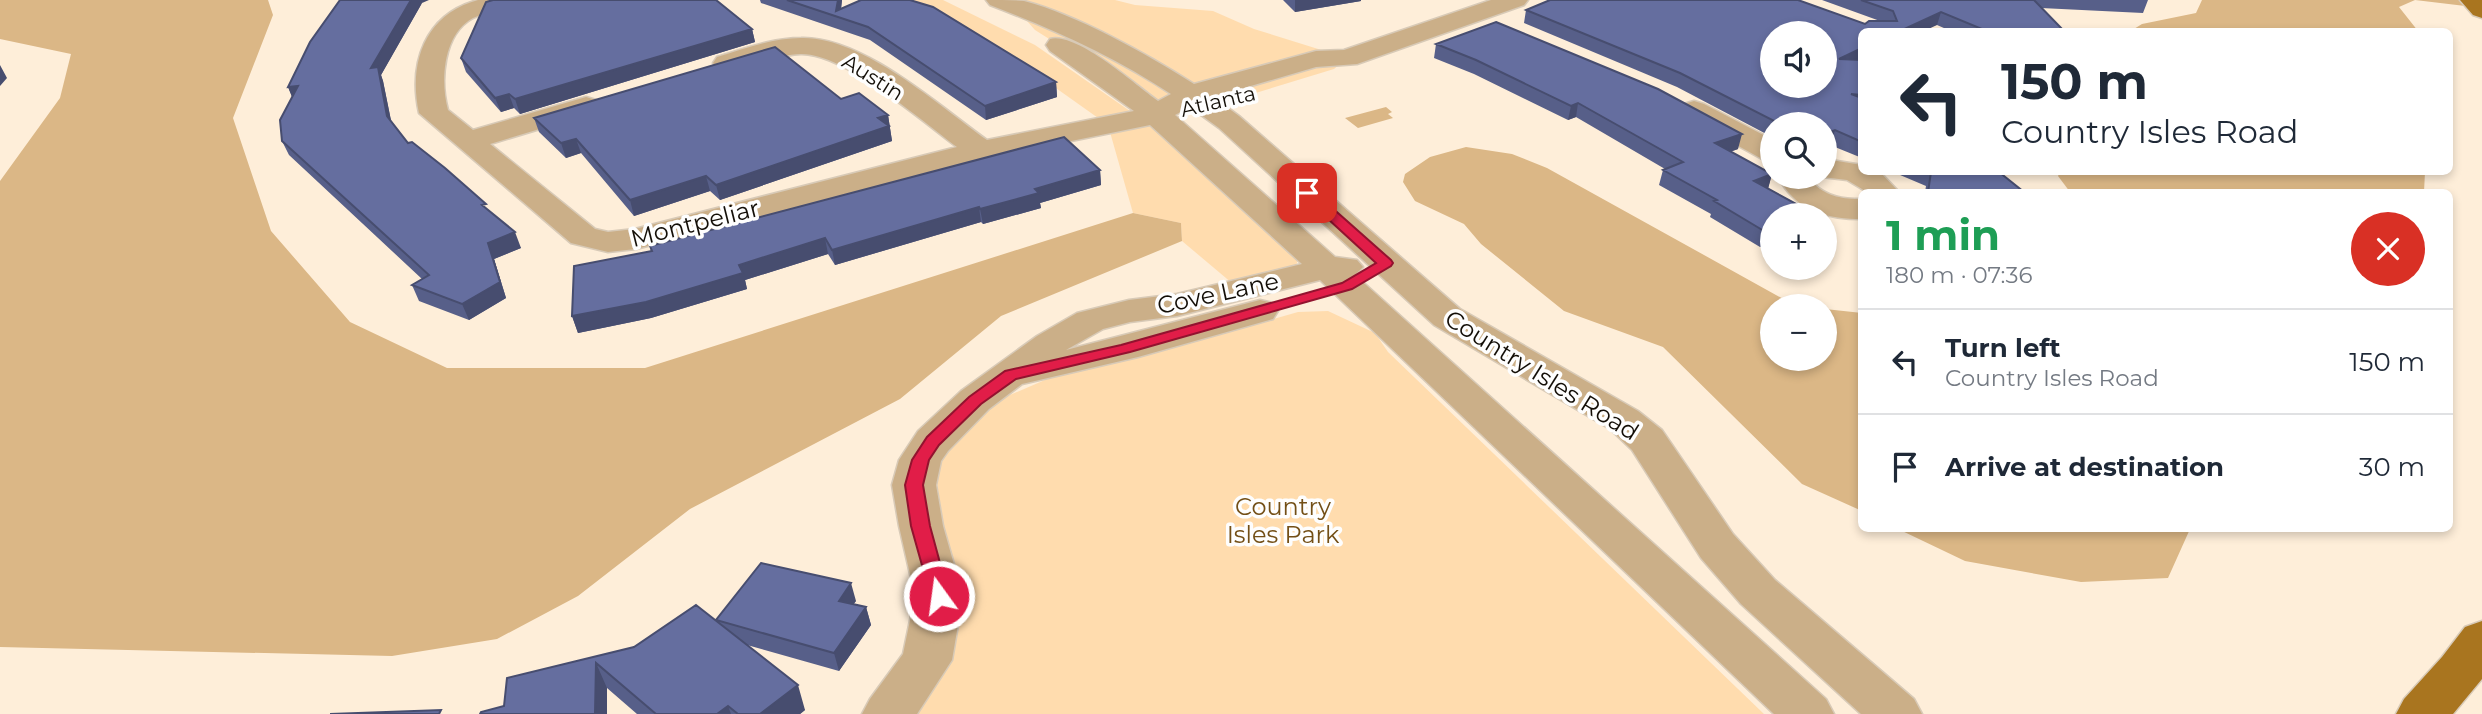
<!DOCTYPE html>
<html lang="en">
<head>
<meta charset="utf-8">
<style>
	body { margin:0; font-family:Montserrat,sans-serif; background:#f6f6f7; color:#1f2937; height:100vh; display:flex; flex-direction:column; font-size:26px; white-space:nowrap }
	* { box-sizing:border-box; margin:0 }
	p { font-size:23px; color:#747a83 }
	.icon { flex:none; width:38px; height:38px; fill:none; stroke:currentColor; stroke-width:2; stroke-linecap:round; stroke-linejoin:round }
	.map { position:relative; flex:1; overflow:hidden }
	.side { position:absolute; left:1858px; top:189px; width:595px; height:343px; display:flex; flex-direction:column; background:#fff; border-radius:10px; box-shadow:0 4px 10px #0003 }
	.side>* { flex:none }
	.top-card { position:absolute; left:1858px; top:28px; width:595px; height:147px; border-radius:10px; box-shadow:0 4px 10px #0003; background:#fff; color:#1f2937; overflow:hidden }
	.tools { position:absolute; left:1760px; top:21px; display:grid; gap:14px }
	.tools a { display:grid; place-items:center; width:77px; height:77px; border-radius:50%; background:#fff; box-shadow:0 4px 10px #0003; font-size:35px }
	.pin { position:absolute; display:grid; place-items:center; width:60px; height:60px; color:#fff; margin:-30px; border-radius:14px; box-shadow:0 4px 10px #0006 }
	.me { position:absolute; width:77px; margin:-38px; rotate:346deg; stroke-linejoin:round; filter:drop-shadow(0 0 5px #0008) }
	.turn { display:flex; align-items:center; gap:24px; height:147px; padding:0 28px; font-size:32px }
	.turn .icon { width:91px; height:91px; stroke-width:2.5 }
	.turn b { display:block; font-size:49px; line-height:60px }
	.round { display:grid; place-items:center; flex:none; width:74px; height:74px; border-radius:37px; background:#f6f6f7 }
	.summary { display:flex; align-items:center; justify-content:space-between; height:119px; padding:0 28px }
	h1 { font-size:42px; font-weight:700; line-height:52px; color:#1e9e55 }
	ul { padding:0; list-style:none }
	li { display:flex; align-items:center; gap:21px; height:105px; padding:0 28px; border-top:2px solid #e0e1e3 }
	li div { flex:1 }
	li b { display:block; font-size:26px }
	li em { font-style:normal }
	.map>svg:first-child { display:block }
	.green { fill:#ffdcae }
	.water { fill:#dbb786 }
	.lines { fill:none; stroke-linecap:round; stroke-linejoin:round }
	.minor-casing { stroke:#d8cab7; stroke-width:3 }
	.major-casing { stroke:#d8cab7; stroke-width:3 }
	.minor { fill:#cbaf88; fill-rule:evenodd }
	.major { fill:#a9751f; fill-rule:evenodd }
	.wall { fill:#575f89 }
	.shaded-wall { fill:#474d6f }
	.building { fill:#656e9f; stroke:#474d6f; stroke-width:2; fill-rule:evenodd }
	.route { fill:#e11d48; stroke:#92132f; stroke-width:2 }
	.labels { text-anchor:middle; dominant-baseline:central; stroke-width:7; stroke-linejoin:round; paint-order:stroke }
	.far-street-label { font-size:21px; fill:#130e07; stroke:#fefefe }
	.street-label { font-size:24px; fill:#130e07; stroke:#fefefe }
	.park-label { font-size:24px; fill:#734f16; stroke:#fefefe }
</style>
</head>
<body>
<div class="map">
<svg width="2482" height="714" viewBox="0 0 2482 714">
	<rect width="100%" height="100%" fill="#feeed9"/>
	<path class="green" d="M902,0H943L1035,45L1140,118L1292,246L1298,259L1295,270L1239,289L1182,241L1181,223L1133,213L1108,125L994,44Z
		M1015,0H1115L1135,5L1213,11L1254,29L1347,58L1334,69L1210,107L1193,95L1156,114L1095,68L1035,30L1019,12L1054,19Z
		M1328,311L1375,333L1388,352L1764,714H913L947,546L936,477L953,433L996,401L1061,373L1204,339L1298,312Z"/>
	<path class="water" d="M0,0H268L273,15L233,118L271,231L350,322L447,368H645L1133,213L1181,223L1182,241L1001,316L900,399L690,509L578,596L497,639L392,656L0,647V181L60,98L71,54L0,39Z
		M2202,0H2482V8L2415,0L2399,7L2418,31L2129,32L2142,24L2196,13Z
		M1386,107L1392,112L1388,114L1393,118L1358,128L1345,118Z
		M1466,147L1512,154L1547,168L1796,306H1773V359H1825V309L1862,313V511L1802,484L1663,347L1564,311L1481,244L1464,224L1415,201L1403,182L1405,174L1430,157Z
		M2060,172H2425L2424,192H2070L2058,176Z
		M1898,529L2190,528V529L2168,578L2081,582L1965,561Z"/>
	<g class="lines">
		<g class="minor-casing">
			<path id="minor" d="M478,0H526L522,5C506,9 488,11 473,18C443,34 440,81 448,110L473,130L586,97L596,100L601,106L596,112L490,144L595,229L608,232L635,229L957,147C922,121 844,53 801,54C774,54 742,75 717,69L713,63L717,57C744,49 772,38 801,38C862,36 938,105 987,140L1134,111L1050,51L1046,45L1050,39C1077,32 1134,84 1158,101L1171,94C1115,57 1053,29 990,5L986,0C998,0 1013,0 1024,1C1075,14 1149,55 1194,84L1316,51L1344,50L1491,0H1528L1524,5L1357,64L1316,67L1213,97L1239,116L1460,309L1638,411L1662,430L1733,534L1775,580L1914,699L1922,714H1861L1741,604L1701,558L1632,450L1610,429L1434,325L1219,128L1190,107L1175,115L1335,257L1357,260L1363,267L1355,275L1826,699L1834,714H1774L1320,280L1177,316L1130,322L1103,329L1066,350L1260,300L1273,303L1278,311L1273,319L1138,357L1022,384L989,409L948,451L941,461L936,485L943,526L963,596L952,660L917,714H862L870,699L903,654L915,596L899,526L892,485L899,460L918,431L961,391L1037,336L1077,313L1129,300L1177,294L1302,264L1150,125L983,159L636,249L608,252L571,243L419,113C408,63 425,14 478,0Z
				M1694,101L1704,104L1773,140V161L1762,159L1684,116L1679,110L1684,104Z
				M1825,159L1862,165V172H1880L1899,192H1867L1847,180L1822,177H1825Z
				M1783,177H1815L1814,184C1828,197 1843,199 1862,199V219C1829,219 1799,212 1781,182Z"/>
		</g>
		<g class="major-casing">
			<path id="major" d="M2460,0H2482V18L2473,15Z
				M2482,621V679L2453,714H2396L2404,699L2442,657L2465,627Z"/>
		</g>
		<use href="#minor" class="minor"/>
		<use href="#major" class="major"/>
	</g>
	<path class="wall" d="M760,0H842L841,9L1056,82L1057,97L986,120L870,40L761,3Z
		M1283,0H1361V1L1295,12Z
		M1548,0H1798L1865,24L1880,21L1822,0H2148L2143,13L2041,8L2065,32H1953L1937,25L1862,32V60H1861H1862V158L1830,145L1825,124H1773L1772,137L1677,87L1524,23L1526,10L1549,0Z
		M422,3L381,75L383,81L391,121L408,143L489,211L521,248L494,259L506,298L469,320L419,301L412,285L422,279L289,155L282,141L292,97L288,87Z
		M752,29L755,42L520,114L514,108L501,112L466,72L461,58Z
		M1436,44L1738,149L1730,152L1772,174L1768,188L1811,212V215H1773V242L1760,247L1710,217L1711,214L1659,185L1663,170L1665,169L1576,117L1568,120L1474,74L1434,58Z
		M841,99L888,115L892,141L720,200L710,191L634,216L581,153L566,158L539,132L534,118Z
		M1100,170L1101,185L1040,203L1041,208L983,224L981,222L835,265L828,254L745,280L747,289L651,318L578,333L572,316L651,252L650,246Z
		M1893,172H1999L2024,192H1925L1926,186Z
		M1862,224V237L1859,234Z
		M856,601L853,604L866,607L871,625L839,671L747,645L805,710L800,714H637L607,688L504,706L634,647L717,621L716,620Z"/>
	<path class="shaded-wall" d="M411,0H429L422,3L381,75L383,81L393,130L387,116L371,68Z
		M838,0H842L840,17L836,11Z
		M1295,0H1361V1L1295,12Z
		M1941,12L1937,25L1922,32H1898Z
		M752,29L755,42L520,114L515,99Z
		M1862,48V60L1835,73L1839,59Z
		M0,65L7,78L0,86Z
		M1056,82L1057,97L986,120L985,106Z
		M298,86L294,101L288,87Z
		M509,94L514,108L501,112L495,98Z
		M1578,103L1576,117L1568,120L1571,106Z
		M888,115L892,141L720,200L716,185Z
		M1790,117L1789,124H1776V122Z
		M1835,130L1830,145L1825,147V134Z
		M1742,134L1738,149L1711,158L1715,143Z
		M576,139L581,153L566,158L561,143Z
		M1100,170L1101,185L1040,203L1041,208L983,224L980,209L1035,189Z
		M1772,174L1768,189L1754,181Z
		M706,176L710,191L634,216L630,200Z
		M979,207L981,222L835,265L832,250Z
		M1773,228V242L1760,247L1764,231Z
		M515,232L521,248L494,259L506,298L469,320L462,304L488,243Z
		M825,238L828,254L745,280L747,289L651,318L578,333L572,316Z
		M851,583L856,601L843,618L839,601Z
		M866,607L871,625L839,671L834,653Z
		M596,663L607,688V714H595Z
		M798,685L805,710L800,714H760Z
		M728,706L731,714H717Z"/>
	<path class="building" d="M340,0H411L371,68L378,67L387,116L408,143L412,142L445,168L486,204L482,205L515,232L488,243L500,282L462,304L412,285L429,275L282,141L280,120L298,86L288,87L310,42Z
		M493,0H716L752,29L515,99L509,94L495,98L461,58L486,2Z
		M787,0H838L836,11L861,0H910L933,7L1056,82L985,106L868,27Z
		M1550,0H1798L1865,24L1869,21H1897L1893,11L1861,0H2034L2065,32H1989L1941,12L1898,32H1862V48L1839,59L1862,60V95L1851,94L1862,98V142L1835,130L1825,134V124H1804L1790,117L1776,122L1680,73L1526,10ZM1773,33H1825V86H1773Z
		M1496,22L1658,89L1742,134L1715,143L1772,174L1754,181L1811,212L1804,215H1773V228L1764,231L1714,201L1717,200L1663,170L1683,162L1578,103L1571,106L1476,60L1436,44Z
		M775,47L841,99L859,93L888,115L878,118L889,126L716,185L706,176L630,200L576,139L561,143L534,118Z
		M1064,137L1100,170L1035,189L1039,193L980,209L979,207L832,250L825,238L739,265L743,273L646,302L572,316L574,266L652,251L650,246Z
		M1931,172H1999L2024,192H1928Z
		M761,563L851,583L839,601L866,607L834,653L716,620Z
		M696,605L798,685L760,714H738L728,706L717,714H656L596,663L595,714H480L481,712L504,706L507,678L634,647Z
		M441,710L439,714H330Z"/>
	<path class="route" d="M1307,189L1312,190L1391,260L1393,263L1391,266L1352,289L1130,352L1016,379L981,404L939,445L929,460L923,485L930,526L949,596L946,601L939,603L932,601L911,526L905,485L912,460L927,437L969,397L1005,371L1121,345L1342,283L1376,263L1303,196L1301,193Z"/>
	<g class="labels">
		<g class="far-street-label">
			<text transform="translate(873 77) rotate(32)">Austin</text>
			<text transform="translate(1218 101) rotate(-13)">Atlanta</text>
		</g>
		<g class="street-label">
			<text transform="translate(695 223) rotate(-14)">Montpeliar</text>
			<text transform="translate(1218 293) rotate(-12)">Cove Lane</text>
			<text transform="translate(1542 375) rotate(32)">Country Isles Road</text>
		</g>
		<g class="park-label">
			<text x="1283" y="506">Country<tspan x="1283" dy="28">Isles Park</tspan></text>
		</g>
	</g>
</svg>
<div class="tools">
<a><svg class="icon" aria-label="sound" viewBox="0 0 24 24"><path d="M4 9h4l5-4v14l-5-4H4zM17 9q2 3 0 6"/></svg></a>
<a><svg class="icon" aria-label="search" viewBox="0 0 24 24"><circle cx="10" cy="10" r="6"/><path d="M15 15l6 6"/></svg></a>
<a>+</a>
<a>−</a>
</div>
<div class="pin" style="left:1307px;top:193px;background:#d93025"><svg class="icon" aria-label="arrive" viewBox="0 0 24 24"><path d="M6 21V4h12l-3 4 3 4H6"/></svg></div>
<svg class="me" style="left:939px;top:596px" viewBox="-20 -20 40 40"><circle r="17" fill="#e11d48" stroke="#fff" stroke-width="3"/><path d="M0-11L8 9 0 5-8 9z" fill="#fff"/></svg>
<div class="top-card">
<div class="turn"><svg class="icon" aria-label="left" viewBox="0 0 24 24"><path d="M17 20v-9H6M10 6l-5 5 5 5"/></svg><div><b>150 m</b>Country Isles Road</div></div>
</div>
<section class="side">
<div class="summary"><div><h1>1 min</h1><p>180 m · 07:36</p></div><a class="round" style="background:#d93025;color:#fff"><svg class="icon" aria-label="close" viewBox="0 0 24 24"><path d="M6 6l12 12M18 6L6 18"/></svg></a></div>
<ul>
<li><svg class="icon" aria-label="left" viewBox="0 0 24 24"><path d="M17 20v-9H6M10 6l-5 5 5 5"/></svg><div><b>Turn left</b><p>Country Isles Road</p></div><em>150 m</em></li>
<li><svg class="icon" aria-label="arrive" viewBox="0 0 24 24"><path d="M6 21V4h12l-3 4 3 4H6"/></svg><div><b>Arrive at destination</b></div><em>30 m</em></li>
</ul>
</section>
</div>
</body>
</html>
